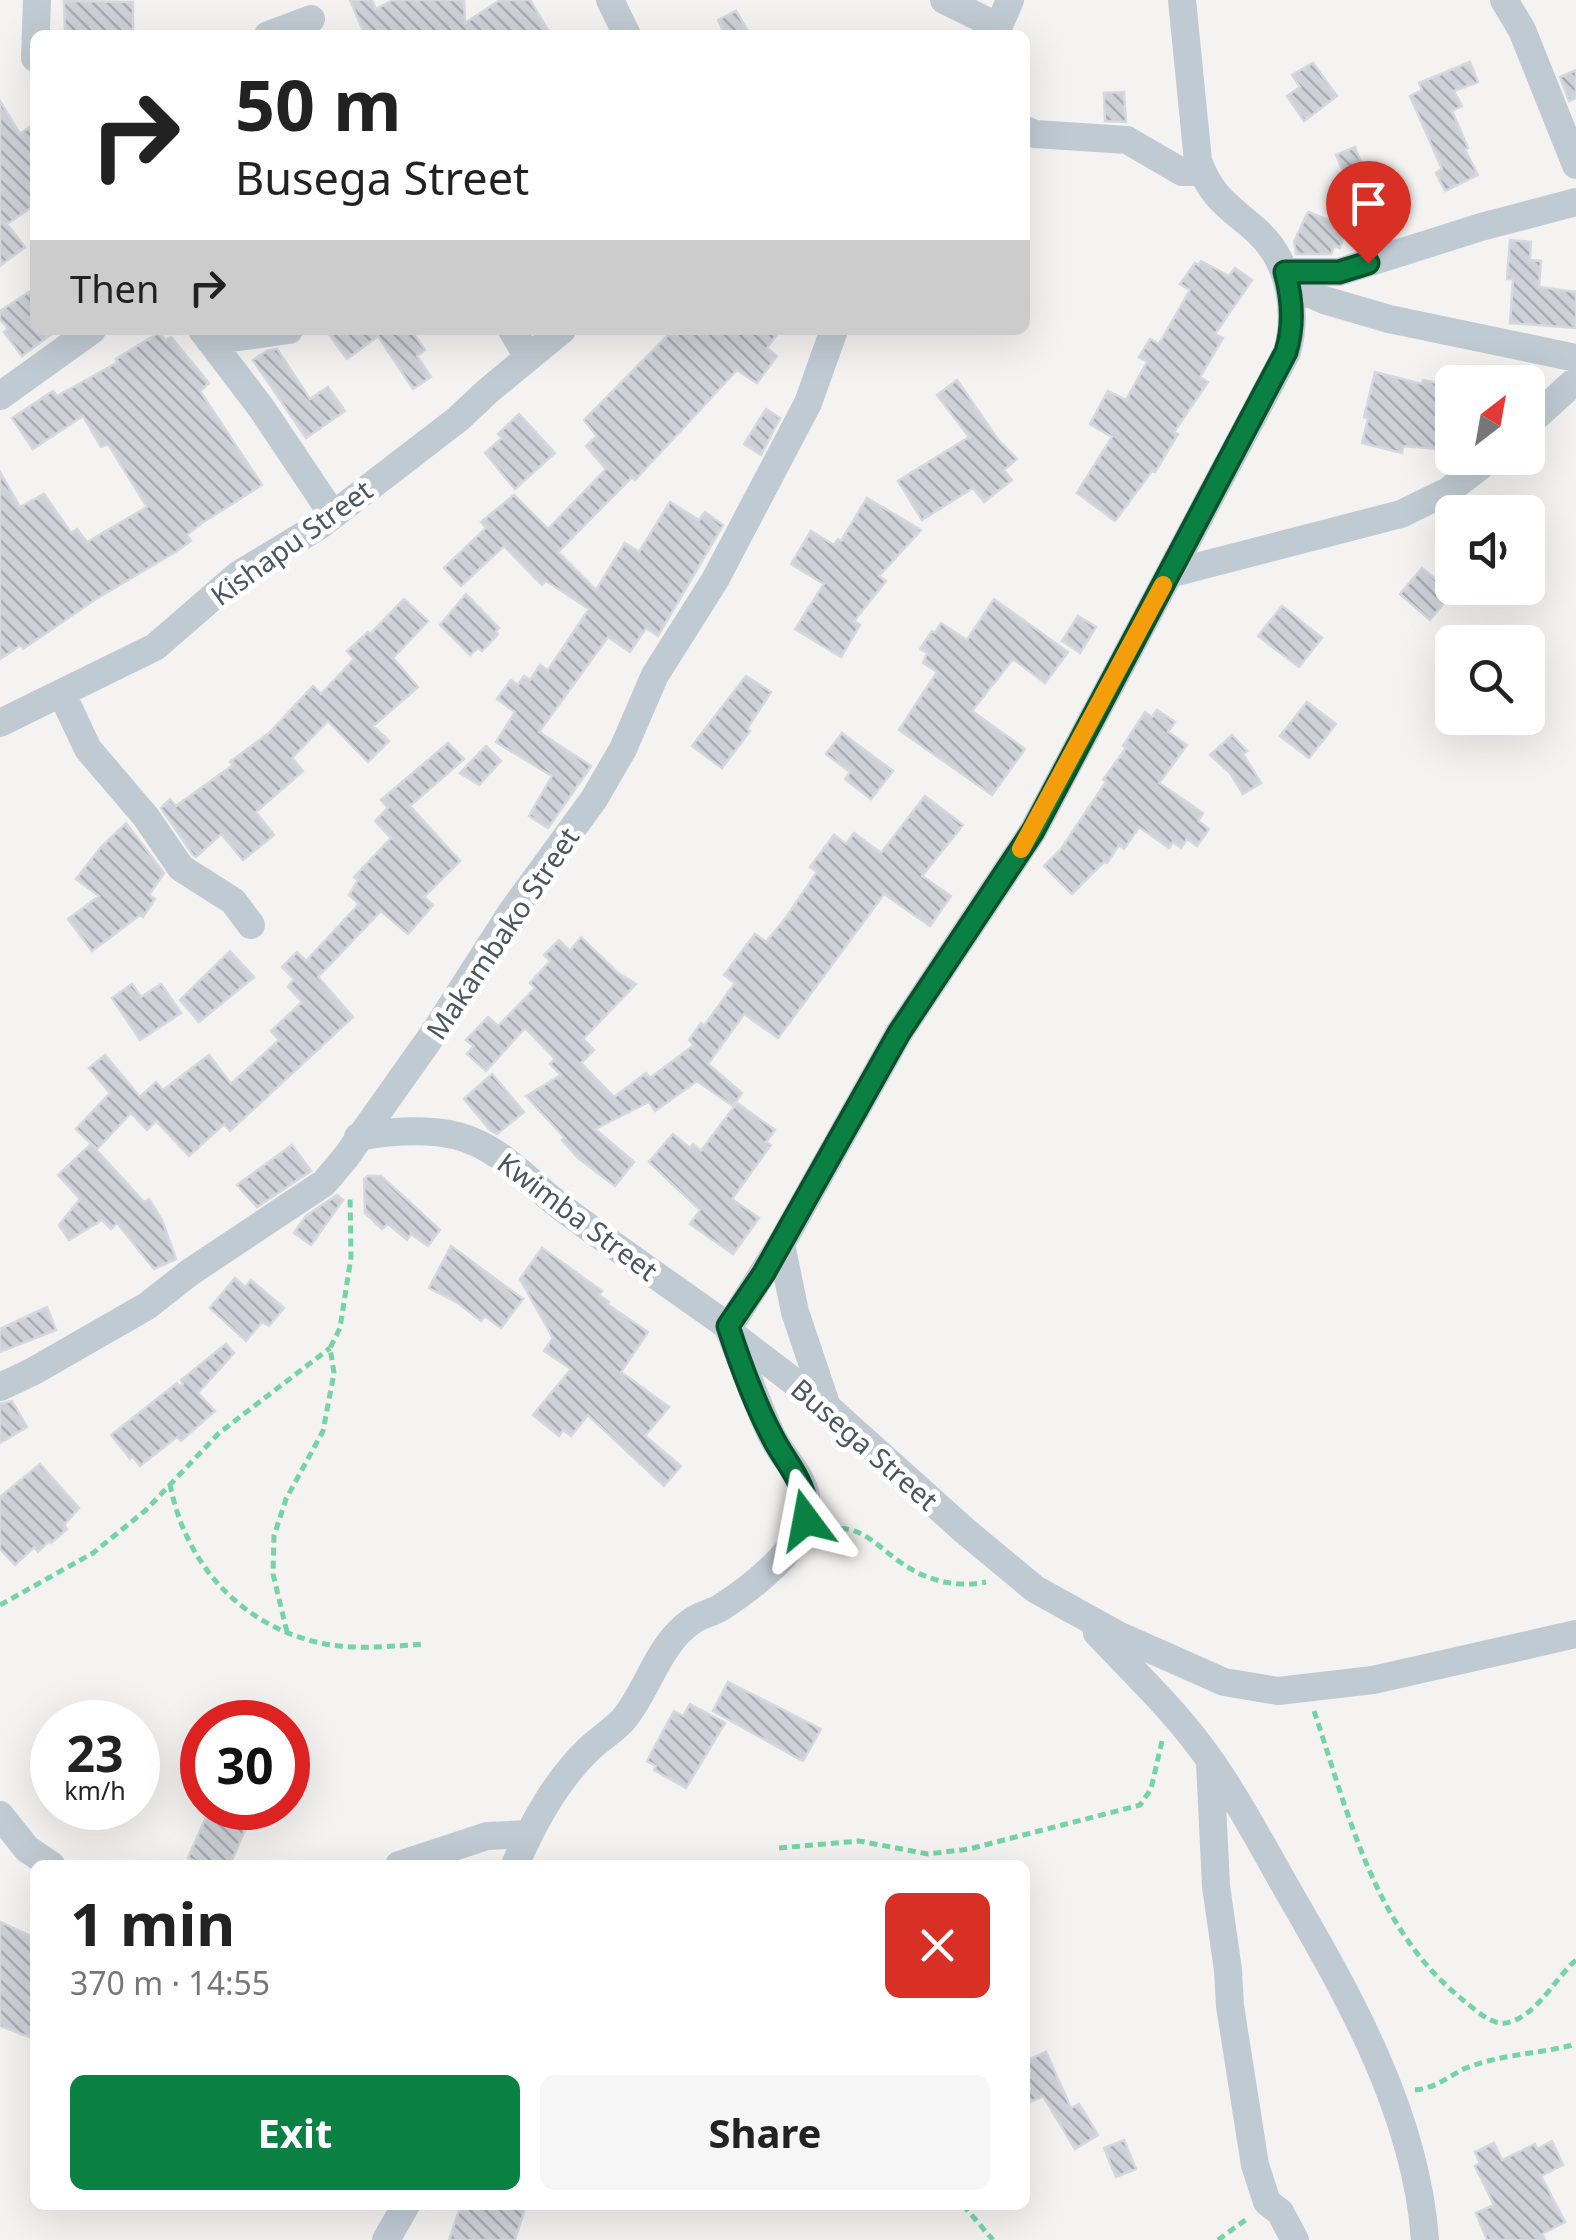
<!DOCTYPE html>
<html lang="en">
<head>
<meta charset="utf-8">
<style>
	body { margin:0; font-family:"Noto Sans",sans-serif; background:#f6f6f6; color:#222; height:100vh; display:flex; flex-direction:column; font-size:38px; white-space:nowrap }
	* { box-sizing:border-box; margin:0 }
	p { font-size:32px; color:#767676 }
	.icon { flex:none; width:55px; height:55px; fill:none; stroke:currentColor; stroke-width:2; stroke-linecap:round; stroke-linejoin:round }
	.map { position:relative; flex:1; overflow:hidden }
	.side { position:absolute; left:30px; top:1860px; width:1000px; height:350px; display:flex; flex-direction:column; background:#fff; border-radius:15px; box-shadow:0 10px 40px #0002 }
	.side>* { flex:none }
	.banner { position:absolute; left:30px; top:30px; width:1000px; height:305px; border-radius:15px; box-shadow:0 10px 40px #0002; background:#fff; color:#222; overflow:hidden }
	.needle { width:65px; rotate:31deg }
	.buttons { position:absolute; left:1435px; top:365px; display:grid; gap:20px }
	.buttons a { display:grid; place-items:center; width:110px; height:110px; border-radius:15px; background:#fff; box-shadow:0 10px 40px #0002; font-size:50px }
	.speed { position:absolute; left:30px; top:1700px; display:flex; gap:20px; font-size:50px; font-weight:700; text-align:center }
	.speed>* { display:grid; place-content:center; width:130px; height:130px; border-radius:50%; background:#fff; box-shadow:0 10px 40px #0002; line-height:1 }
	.speed small { font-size:25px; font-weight:400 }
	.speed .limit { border:15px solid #d22; background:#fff; color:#111 }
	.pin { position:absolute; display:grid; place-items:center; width:85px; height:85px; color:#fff; margin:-102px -42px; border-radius:50% 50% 50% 0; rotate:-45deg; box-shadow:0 0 10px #0007 }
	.pin .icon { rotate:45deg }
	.me { position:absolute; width:110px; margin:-55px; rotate:347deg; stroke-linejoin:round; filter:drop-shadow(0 0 8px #0008) }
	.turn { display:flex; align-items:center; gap:35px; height:210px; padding:0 40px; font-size:45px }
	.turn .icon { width:130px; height:130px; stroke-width:2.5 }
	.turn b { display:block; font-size:70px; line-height:85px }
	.then { display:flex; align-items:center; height:95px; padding:0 40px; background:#0003; gap:20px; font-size:38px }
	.round { display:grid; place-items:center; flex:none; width:105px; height:105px; border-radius:15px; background:#f6f6f6 }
	.overview { display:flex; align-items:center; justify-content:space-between; height:170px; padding:0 40px }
	h1 { font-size:60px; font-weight:700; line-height:75px }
	.primary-button { display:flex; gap:20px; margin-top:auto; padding:20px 40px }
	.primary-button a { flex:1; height:115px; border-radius:15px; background:#0b8043; color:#fff; font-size:40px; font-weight:700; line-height:115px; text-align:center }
	.primary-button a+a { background:#f6f6f6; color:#222 }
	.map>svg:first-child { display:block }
	.building { fill:url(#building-back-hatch); stroke:#d6d8de; stroke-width:2.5 }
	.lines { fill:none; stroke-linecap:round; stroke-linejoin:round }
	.path { stroke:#75d4a5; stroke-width:5; stroke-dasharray:8 5; stroke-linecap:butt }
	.street { stroke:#c0cad2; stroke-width:28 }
	.route-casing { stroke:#07532c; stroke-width:25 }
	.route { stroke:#0b8043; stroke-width:18 }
	.slow { stroke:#f59e0b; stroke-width:18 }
	.labels { text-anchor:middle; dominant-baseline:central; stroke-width:10; stroke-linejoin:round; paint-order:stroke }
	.street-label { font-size:28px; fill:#495661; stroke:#fff }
</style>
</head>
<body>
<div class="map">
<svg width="1576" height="2240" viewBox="0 0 1576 2240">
	<defs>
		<pattern id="building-back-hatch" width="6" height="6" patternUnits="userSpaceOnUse" patternTransform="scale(2.5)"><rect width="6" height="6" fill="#ced1d7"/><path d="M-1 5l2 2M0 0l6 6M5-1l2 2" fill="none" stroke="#a9acb2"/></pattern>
	</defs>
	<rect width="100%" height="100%" fill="#f5f2f2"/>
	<path class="building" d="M350,0H372L376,9L393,0H464L465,23L500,0H530L551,35H365Z
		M64,1L133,2V35H65Z
		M736,11L750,35H725L718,20Z
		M1470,62L1478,82L1454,91L1462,106L1452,111L1468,148L1465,150L1478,175L1445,191L1436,173L1442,169L1410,96L1422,90L1419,83Z
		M1313,63L1337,96L1304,121L1287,96L1300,87L1292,75Z
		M1576,70V98L1569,101L1560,77Z
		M1124,92L1126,122L1105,121L1104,93Z
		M0,101L20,134L35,123V205L7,224L25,247L0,266Z
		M1355,147L1364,170L1346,178L1336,155Z
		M1308,212L1347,227L1340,248L1334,246L1331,254H1296L1294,242Z
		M1510,240L1531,242L1530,260L1541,261L1539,287L1576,292V328L1510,323L1513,279H1507Z
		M1201,261L1229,276L1235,268L1252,280L1215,334L1223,338L1200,377L1208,382L1174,432L1178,434L1155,472L1152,471L1115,521L1077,493L1112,437L1090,424L1108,391L1126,400L1147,362L1139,357L1150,339L1159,344L1190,290L1180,284L1195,263L1198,265Z
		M35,288V330H57L22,356L4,332L8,329L0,319V311Z
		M326,330H411L425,350L417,356L431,377L413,389L378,336L347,359Z
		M673,330H780L767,348L777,356L757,383L737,370L635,480L632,477L558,552L596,590L625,543L639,552L670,502L699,520L705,512L723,525L658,636L646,628L630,652L608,637L539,732L591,766L548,828L529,816L552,776L496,742L515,712L497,699L511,680L518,685L524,676L530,680L540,665L548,670L589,609L546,581L542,585L504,546L461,586L444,568L486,528L481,522L514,495L548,529L606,469L586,446L597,436L584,420Z
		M160,332L165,340L171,337L209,383L200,391L262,485L202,523L187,535L191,541L177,551L96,599L23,649L21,645L0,659V472L20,507L44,494L71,533L77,529L87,542L147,507L108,444L101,447L83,416L33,449L12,418L53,391L57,396L118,362L116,359Z
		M277,349L310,399L328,387L345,411L306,438L253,360L267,351Z
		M1375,372L1422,384L1423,380L1452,386L1450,450L1403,446L1402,453L1362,443L1368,419L1364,417Z
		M957,380L999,441L1017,459L1004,470L1012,480L984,502L973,488L922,520L898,481L969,437L937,395Z
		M766,409L780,418L761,455L744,444Z
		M519,414L555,453L515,489L485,453L502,438L498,434Z
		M867,498L921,530L879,576L886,581L854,621L860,625L841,657L795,629L824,584L791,564L811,531L834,545L838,539L841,541Z
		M1422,568L1452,593L1430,620L1400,594Z
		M466,594L499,628L496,631L498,634L482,651L478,648L470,655L440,625Z
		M404,599L428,621L393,658L418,687L373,726L389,741L368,762L328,721L292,758L303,771L256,812L274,835L243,860L221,834L196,857L193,855L161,808L170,799L176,806L233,765L230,762L269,733L313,686L321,694L354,659L347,651L368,632L370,634Z
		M994,599L1068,652L1045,683L1013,659L972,711L1025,749L992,795L899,730L937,672L923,663L927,653L920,649L932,631L935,633L941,623L967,640Z
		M1282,606L1322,638L1299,667L1258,636Z
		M1078,616L1096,627L1080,653L1062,641Z
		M746,676L771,692L747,729L750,731L722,768L692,746Z
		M1307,702L1336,724L1309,758L1280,736Z
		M1157,710L1175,722L1168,732L1187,745L1159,783L1203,813L1198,821L1209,829L1197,846L1187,839L1181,848L1173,842L1169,848L1139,827L1124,849L1119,845L1107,863L1104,862L1072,894L1044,866L1061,849L1106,782L1103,780L1126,748L1123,746L1145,712L1152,717Z
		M842,733L893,771L871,799L845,779L850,772L826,754Z
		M1232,735L1247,751L1243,754L1261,783L1243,794L1230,773L1210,755Z
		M448,743L464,759L410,806L460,861L424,897L433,905L408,934L381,911L318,977L353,1017L230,1131L224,1124L189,1156L156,1121L147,1130L131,1113L97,1149L76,1129L110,1093L89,1068L105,1055L140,1097L156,1082L163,1090L209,1055L231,1084L279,1040L271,1031L302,1002L288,987L294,979L282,967L297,952L306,961L359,904L349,895L358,880L354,877L391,838L375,821L388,808L381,800Z
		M486,746L501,761L479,785L460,773Z
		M925,796L963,825L922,876L951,896L930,926L884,894L778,1038L744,1014L708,1064L742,1093L733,1106L697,1081L655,1111L649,1102L595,1129L634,1162L615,1186L578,1158L562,1140L565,1138L526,1096L561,1075L550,1064L555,1059L525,1028L486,1071L467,1054L474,1046L466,1040L488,1017L498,1026L535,988L530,983L550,961L544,955L559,940L570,951L581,937L618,973L636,984L583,1039L594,1050L581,1063L614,1097L646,1073L650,1078L694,1045L689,1040L701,1023L704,1026L735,983L724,975L755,934L766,942L785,919L817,872L810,867L834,835L846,844L854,833L881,853Z
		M126,823L164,873L149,895L155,899L143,917L140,915L92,951L68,919L99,896L76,879L101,847Z
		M230,951L254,977L199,1022L180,1000Z
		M132,984L141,997L161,984L181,1013L140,1040L112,998Z
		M492,1074L524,1112L497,1134L490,1130L464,1099Z
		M737,1103L775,1130L766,1142L771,1145L732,1199L759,1218L733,1254L690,1224L700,1210L649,1162L673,1134L690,1148L693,1144L701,1151Z
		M91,1144L144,1202L149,1199L162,1220L176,1259L154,1269L117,1223L111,1229L102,1220L69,1240L59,1225L80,1199L58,1175Z
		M292,1145L311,1171L257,1207L237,1185Z
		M368,1176H381L440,1230L428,1246L411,1234L407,1240L388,1224L382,1229L365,1213L364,1179Z
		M337,1195L343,1200L311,1245L294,1233L306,1216Z
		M451,1246L523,1299L501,1328L485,1316L481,1321L458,1303L429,1288Z
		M542,1248L602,1291L599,1295L609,1302L607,1304L648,1332L621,1372L669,1407L645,1436L681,1466L664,1486L588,1415L571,1436L563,1430L559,1436L533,1415L571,1369L544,1351L553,1338L520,1279Z
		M235,1278L245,1287L251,1280L284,1308L269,1326L262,1322L246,1341L210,1308Z
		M47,1307L56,1330L0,1352V1329Z
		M226,1344L234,1353L198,1393L215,1411L181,1441L177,1437L140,1466L132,1456L130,1459L111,1435L177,1383L179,1386L183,1384L181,1380Z
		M12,1401L27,1427L0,1443V1404Z
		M40,1464L79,1508L64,1525L67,1529L51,1543L49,1541L38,1552L34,1547L15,1565L0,1549V1497Z
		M728,1682L821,1729L803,1761L713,1711Z
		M690,1704L725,1723L686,1788L654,1770L656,1766L647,1761L674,1711L683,1716Z
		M210,1808H232L251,1816L230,1865H203L188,1858Z
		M0,1922L35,1938V2039L0,2026Z
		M1046,2052L1071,2108L1079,2104L1098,2135L1075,2149L1043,2096L1025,2104V2061Z
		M1124,2140L1136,2169L1116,2177L1104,2148Z
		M1552,2141L1563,2165L1541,2176L1565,2222L1542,2234L1545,2240H1487L1476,2213L1494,2205L1475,2166L1480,2163L1475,2152L1494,2143L1502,2160L1535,2144L1537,2149Z
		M461,2205H526L515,2240H449Z"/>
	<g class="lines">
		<path class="path" d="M170,1484C185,1565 243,1628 325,1644C357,1650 392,1646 425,1644
			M828,1530C861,1522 878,1548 903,1564C928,1581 957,1588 986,1582
			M0,1605L93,1553L146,1510L219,1433L330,1348
			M287,1632L273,1574L274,1536L286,1499L323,1431L334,1373L330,1348L340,1328L351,1257L350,1195
			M1314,1711C1349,1815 1374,1929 1463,2000C1476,2010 1493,2028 1510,2022C1538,2014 1556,1977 1576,1960
			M779,1848L859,1841L928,1854L969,1849L1140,1805L1151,1789L1162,1741
			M1415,2090C1437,2088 1448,2076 1466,2068C1501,2054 1540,2054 1576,2044
			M963,2205L993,2240
			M1218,2240L1248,2218"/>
		<path class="street" d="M610,0L627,35
			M944,0L997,26
			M1182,0L1198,161C1213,201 1231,207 1259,233C1290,262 1298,312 1287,352L1033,831L899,1033L781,1244L729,1327L730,1333L827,1407L965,1531L1035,1589L1118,1635L1224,1682L1278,1691L1373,1680L1576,1634
			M1504,0L1522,30L1576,165
			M268,35L311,19
			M995,35L1010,0
			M35,58L37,0
			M1025,130L1035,134L1127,140L1182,172H1202
			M1285,272H1339L1481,227L1576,202
			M1289,285L1324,300L1389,319L1576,358
			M202,330L262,409L333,515
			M512,330L528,357
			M210,341L289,330
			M0,396L92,330
			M1528,424L1576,380
			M1169,574L1401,514L1448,491L1491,458
			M62,694L88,749L146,817L181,868L233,901L251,925
			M0,723L155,647L238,575L319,526L458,419L489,390L562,330
			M358,1137C391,1131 425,1128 458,1136C502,1148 530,1184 565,1210C619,1250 674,1288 729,1327
			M781,1244L795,1312L827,1407
			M0,1387L32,1372L147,1306L189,1273L324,1183L346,1157L436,1030L511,913L594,799L623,749L655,675L715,580L808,403L834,330
			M1097,1633C1132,1670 1169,1705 1199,1745C1231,1787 1257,1836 1283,1882C1346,1991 1416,2111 1425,2240
			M1210,1762L1216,1886L1228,1970L1230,2006L1255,2165L1267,2202L1280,2212L1295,2240
			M0,1815L27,1849L51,1865
			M399,1865L487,1836L529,1834
			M515,1865C533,1823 555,1782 588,1750C599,1739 613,1731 623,1720C649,1689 657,1645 692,1621C700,1615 711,1613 720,1608C750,1589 807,1546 807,1508C808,1478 782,1458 771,1434C756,1401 744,1367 731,1334
			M386,2240L406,2205"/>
	</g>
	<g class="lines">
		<g class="route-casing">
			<path id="route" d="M806,1520C809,1484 787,1466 772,1436C754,1402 740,1363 728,1326L764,1273L899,1033L1033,831L1286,352C1294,326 1292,297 1285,272H1339L1368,263"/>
		</g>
		<use href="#route" class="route"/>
		<path class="slow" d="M1021,849L1163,585"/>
	</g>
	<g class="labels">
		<g class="street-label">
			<text transform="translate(291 542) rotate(-36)">Kishapu Street</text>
			<text transform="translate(502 933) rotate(-56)">Makambako Street</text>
			<text transform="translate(578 1216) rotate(37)">Kwimba Street</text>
			<text transform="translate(865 1444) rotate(41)">Busega Street</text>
		</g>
	</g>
</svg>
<div class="buttons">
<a><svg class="needle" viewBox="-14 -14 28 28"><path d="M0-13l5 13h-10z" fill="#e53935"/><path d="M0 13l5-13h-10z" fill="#767676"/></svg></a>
<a><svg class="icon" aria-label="sound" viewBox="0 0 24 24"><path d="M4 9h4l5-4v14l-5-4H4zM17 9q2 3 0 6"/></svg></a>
<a><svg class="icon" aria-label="search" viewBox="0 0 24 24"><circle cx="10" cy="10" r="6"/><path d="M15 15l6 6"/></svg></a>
</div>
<div class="speed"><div>23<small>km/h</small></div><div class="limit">30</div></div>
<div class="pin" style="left:1368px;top:263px;background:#d93025"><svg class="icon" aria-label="arrive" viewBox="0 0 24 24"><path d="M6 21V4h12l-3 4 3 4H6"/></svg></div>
<svg class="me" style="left:806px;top:1520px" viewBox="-20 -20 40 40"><path d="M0-17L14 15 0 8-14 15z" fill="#0b8043" stroke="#fff" stroke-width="4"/></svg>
<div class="banner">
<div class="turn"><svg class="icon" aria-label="right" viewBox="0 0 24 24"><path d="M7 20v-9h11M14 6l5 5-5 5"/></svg><div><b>50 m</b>Busega Street</div></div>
<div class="then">Then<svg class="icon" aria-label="right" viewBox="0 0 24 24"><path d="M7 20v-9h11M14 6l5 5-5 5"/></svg></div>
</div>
<section class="side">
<div class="overview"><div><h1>1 min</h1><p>370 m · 14:55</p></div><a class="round" style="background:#d93025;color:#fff"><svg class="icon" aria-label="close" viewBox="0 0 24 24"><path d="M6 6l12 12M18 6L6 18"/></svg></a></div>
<div class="primary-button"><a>Exit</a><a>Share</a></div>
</section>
</div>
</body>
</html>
